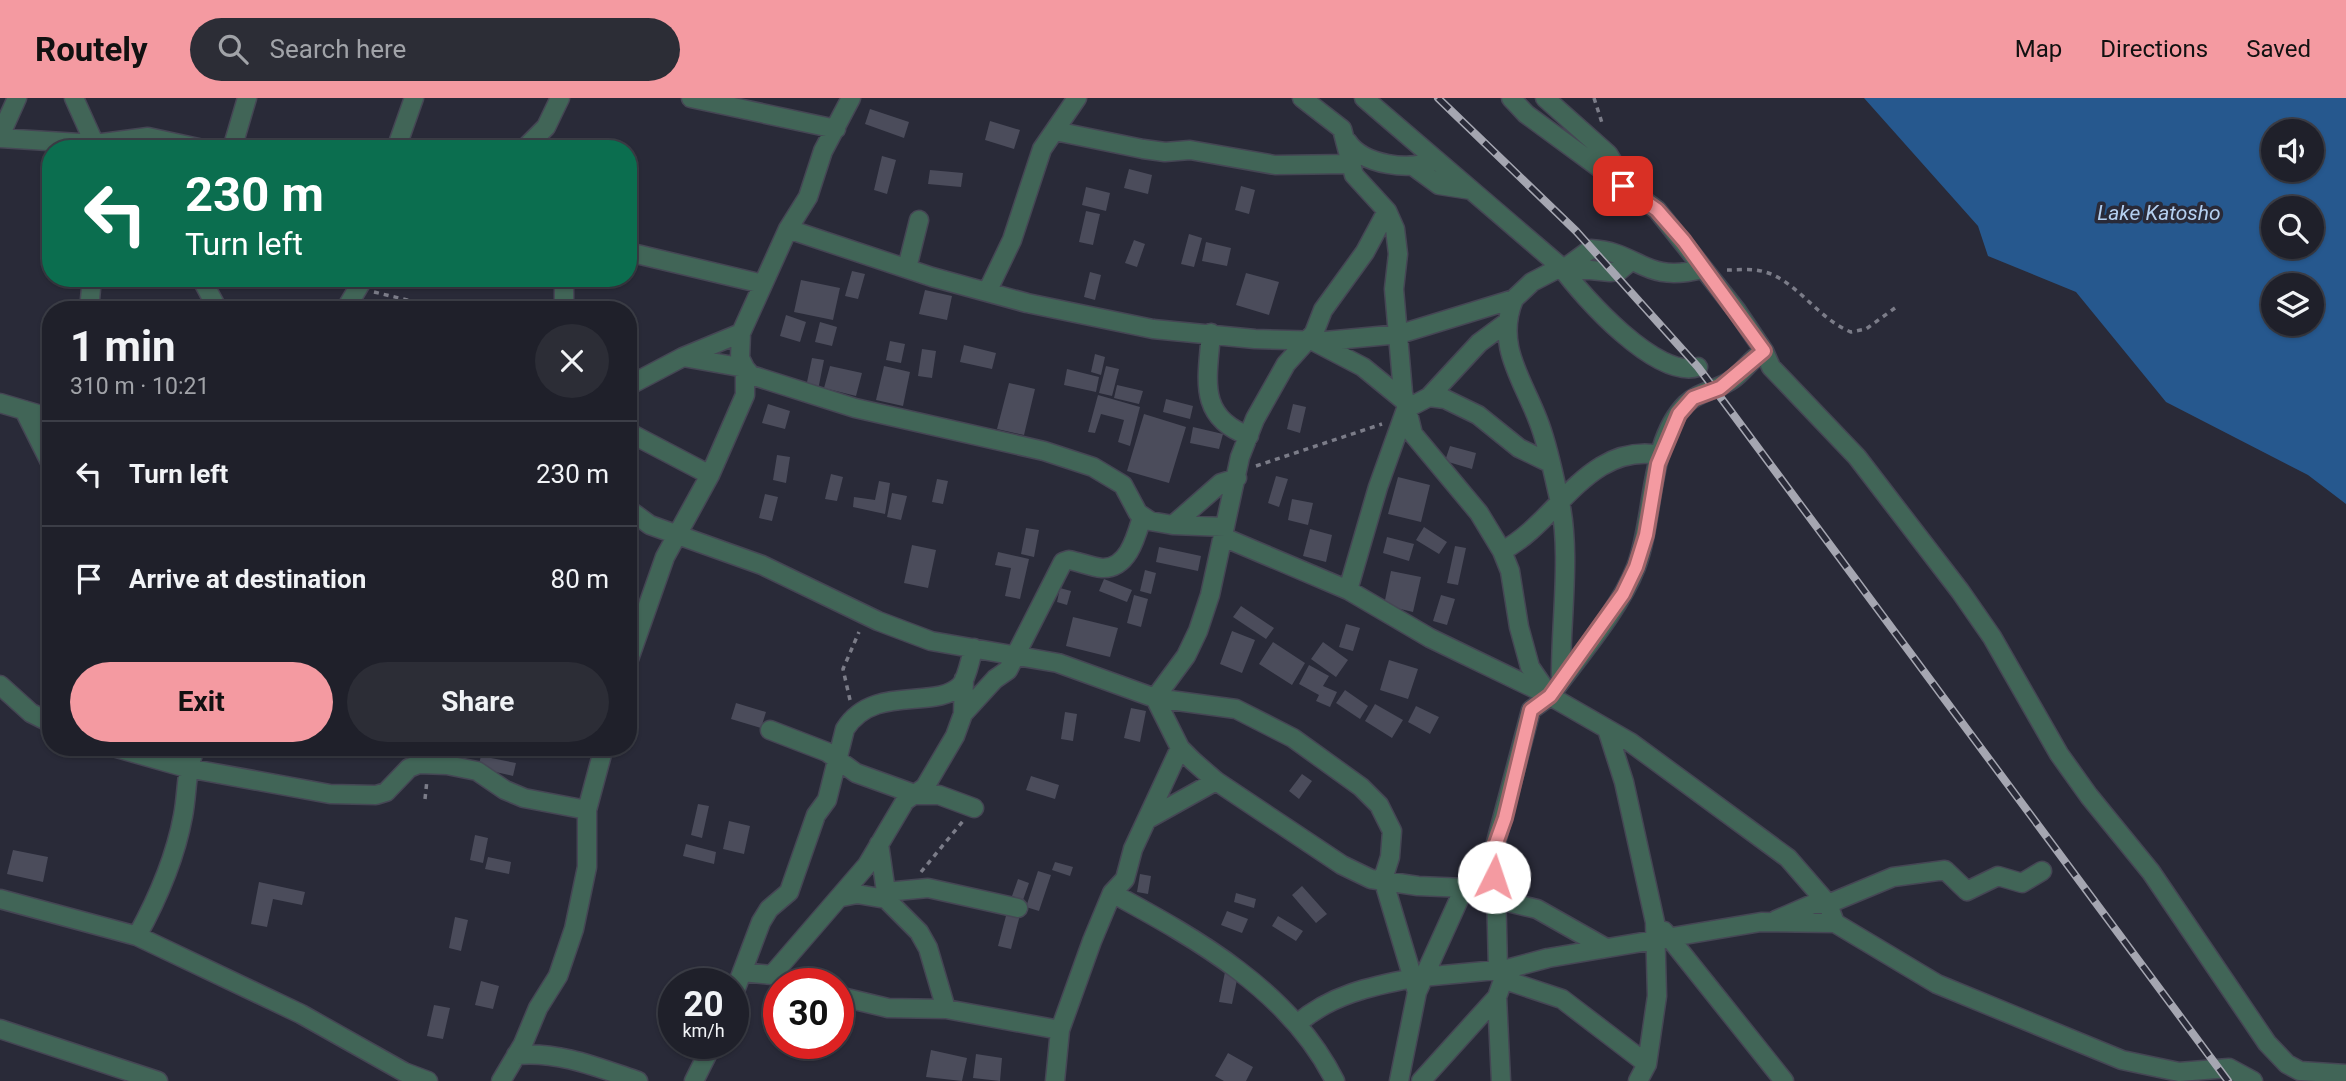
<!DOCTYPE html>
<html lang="en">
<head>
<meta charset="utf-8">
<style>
	body { margin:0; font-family:Roboto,sans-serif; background:#2c2d36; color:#f1f3f6; height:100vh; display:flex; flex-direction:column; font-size:26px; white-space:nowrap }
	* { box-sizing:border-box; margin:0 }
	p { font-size:23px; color:#a1a3a8 }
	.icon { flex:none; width:38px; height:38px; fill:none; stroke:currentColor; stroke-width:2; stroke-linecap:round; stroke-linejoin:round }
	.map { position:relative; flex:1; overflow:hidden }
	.details { position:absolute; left:42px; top:203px; width:595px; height:455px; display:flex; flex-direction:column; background:#1f202a; border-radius:28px; box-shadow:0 2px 5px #0004,0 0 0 2px #3c3e47 }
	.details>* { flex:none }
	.top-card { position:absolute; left:42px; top:42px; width:595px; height:147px; border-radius:28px; box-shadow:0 2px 5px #0004,0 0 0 2px #3c3e47; background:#0b6e4f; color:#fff; overflow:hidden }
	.fabs { position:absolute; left:2261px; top:21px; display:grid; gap:14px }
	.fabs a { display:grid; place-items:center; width:63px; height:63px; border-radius:50%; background:#1f202a; box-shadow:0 2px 5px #0004,0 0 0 2px #3c3e47; font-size:35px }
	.speed { position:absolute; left:658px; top:870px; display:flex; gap:14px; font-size:35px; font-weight:700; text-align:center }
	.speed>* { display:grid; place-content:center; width:91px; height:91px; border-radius:50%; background:#1f202a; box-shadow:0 2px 5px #0004,0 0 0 2px #3c3e47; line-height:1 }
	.speed small { font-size:18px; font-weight:400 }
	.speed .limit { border:10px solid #d22; background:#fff; color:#111 }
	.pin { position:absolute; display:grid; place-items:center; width:60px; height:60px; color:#fff; margin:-30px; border-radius:14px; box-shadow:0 4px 10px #0006 }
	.me { position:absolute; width:77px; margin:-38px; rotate:4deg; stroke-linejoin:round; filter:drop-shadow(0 0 5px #0008) }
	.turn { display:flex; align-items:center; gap:24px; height:147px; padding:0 28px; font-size:32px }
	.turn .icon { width:91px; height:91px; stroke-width:2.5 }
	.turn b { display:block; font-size:49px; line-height:60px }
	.round { display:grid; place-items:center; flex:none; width:74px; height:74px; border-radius:37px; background:#2c2d36 }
	.summary { display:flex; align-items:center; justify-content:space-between; height:119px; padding:0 28px }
	h1 { font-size:42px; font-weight:700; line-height:52px }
	.action { display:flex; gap:14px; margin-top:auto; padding:14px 28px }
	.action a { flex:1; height:80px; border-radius:42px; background:#f49aa1; color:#111; font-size:28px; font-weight:700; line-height:80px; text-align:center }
	.action a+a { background:#2c2d36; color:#f1f3f6 }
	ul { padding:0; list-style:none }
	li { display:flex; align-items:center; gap:21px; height:105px; padding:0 28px; border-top:2px solid #3c3e47 }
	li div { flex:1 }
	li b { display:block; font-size:26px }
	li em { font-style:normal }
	header { display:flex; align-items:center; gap:42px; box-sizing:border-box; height:98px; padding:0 35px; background:#f49aa1; color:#111 }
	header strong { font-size:33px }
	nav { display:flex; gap:38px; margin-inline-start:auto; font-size:24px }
	.search { width:490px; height:63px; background:#2c2d36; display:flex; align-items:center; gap:18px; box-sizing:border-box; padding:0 24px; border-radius:38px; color:#a1a3a8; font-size:26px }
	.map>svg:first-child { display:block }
	.water { fill:#26588e; fill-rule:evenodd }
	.building { fill:#4b4c5b }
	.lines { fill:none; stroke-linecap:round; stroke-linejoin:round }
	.minor-casing { stroke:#454654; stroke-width:21 }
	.path { stroke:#7b7c88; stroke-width:3.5; stroke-dasharray:5 5; stroke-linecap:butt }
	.minor { stroke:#416557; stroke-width:18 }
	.rail-casing { stroke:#a5a6b1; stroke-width:8 }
	.rail { stroke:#292a38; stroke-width:5; stroke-dasharray:16; stroke-linecap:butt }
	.route-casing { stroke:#9f6469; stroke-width:18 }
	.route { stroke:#f49aa1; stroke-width:12 }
	.labels { text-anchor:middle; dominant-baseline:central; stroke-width:7; stroke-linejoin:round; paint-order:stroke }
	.water-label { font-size:21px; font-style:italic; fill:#b5d0f0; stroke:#292a38 }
</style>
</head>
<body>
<header>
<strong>Routely</strong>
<div class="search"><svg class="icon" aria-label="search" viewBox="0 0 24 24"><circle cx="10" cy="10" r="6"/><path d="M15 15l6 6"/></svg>Search here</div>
<nav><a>Map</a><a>Directions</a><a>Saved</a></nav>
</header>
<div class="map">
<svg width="2346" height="983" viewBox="0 0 2346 983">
	<rect width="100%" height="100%" fill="#292a38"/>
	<path class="water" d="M1864,0H2346V406L2308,377L2166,304L2076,194L1988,158L1978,128ZM2273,33H2312V72H2273ZM2273,110H2312V149H2273ZM2273,187H2312V226H2273Z"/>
	<path class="building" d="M870,11L909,24L904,40L865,26Z
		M990,23L1020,32L1014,51L985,42Z
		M882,58L896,62L887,96L874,92Z
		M1129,71L1152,77L1148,96L1124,90Z
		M930,72L963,75L961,89L928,86Z
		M1241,88L1255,92L1249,116L1235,112Z
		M1086,89L1110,95L1106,113L1082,107Z
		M1086,113L1100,116L1093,147L1079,144Z
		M1189,136L1202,140L1194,169L1181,166Z
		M1134,142L1145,146L1137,169L1125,165Z
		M1206,144L1231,150L1227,168L1202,163Z
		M852,173L865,176L858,201L845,198Z
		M1090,174L1101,177L1095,202L1084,199Z
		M1246,175L1279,184L1269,217L1236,207Z
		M801,182L840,190L833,222L794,214Z
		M925,192L952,198L947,222L919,216Z
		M786,217L806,224L800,244L780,238Z
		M820,224L837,229L832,248L815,244Z
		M890,243L905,246L901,265L886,262Z
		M964,247L996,255L992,271L960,264Z
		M922,251L936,253L932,280L918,278Z
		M1095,256L1105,259L1101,277L1091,274Z
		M812,260L824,262L818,292L806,289Z
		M830,268L862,275L856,298L824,290Z
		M884,268L910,274L903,308L876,302Z
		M1106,268L1119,271L1112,298L1099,295Z
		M1067,271L1099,279L1096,294L1064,287Z
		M1009,285L1035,291L1024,337L997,331Z
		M1117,287L1143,293L1139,306L1114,300Z
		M1098,297L1140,309L1130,348L1118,344L1124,322L1101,316L1095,335L1088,334Z
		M1166,301L1193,308L1190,321L1163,314Z
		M768,306L790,313L785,331L762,325Z
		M1293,306L1306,309L1300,335L1287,331Z
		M1144,316L1186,329L1169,385L1127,373Z
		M1193,329L1223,336L1219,351L1190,345Z
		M1450,348L1476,355L1472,371L1445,363Z
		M777,357L790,359L786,385L773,382Z
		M831,376L843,379L837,403L825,401Z
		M1276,378L1288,381L1279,409L1268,405Z
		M1398,379L1430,387L1421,424L1388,416Z
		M937,381L948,383L943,406L932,404Z
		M879,383L890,385L885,416L853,409L854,399L875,402Z
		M892,395L907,398L901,422L887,419Z
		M765,396L778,399L772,423L759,420Z
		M1292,401L1313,405L1308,427L1288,422Z
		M1424,429L1447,444L1439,456L1416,442Z
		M1026,430L1039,432L1034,459L1021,456Z
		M1310,431L1332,437L1326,464L1303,458Z
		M1387,439L1414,446L1409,463L1383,455Z
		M912,447L936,452L928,490L904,485Z
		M1455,448L1466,450L1458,487L1447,485Z
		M1159,449L1201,458L1198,473L1156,464Z
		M998,454L1029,461L1020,501L1005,498L1011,470L995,467Z
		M1145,472L1156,475L1151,496L1140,493Z
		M1391,473L1421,479L1413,514L1384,507Z
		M1104,481L1132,492L1127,504L1099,493Z
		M1060,490L1071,493L1067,507L1057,504Z
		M1134,497L1148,501L1141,529L1127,525Z
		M1441,497L1455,501L1447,527L1433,523Z
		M1241,508L1274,530L1266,541L1233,519Z
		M1073,519L1118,530L1110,559L1066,548Z
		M1346,526L1360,530L1353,553L1339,549Z
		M1232,533L1255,542L1242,575L1220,566Z
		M1273,544L1305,565L1292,587L1259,566Z
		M1323,544L1348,562L1336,579L1311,561Z
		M1389,562L1418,571L1408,601L1380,592Z
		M1309,567L1329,578L1323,588L1337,594L1330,609L1316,603L1319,597L1299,586Z
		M1345,592L1368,608L1360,621L1336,605Z
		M736,605L766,614L761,630L731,621Z
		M1375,606L1403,622L1392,640L1365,623Z
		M1416,608L1439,619L1430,636L1408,624Z
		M1131,610L1146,613L1140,644L1124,640Z
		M1065,614L1077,616L1073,643L1061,641Z
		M481,658L516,665L513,678L478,670Z
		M1302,676L1312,683L1299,701L1289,693Z
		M1031,678L1059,687L1055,701L1026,692Z
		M698,706L709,708L702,740L691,737Z
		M729,723L750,728L744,756L723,751Z
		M475,737L488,740L483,765L470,762Z
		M686,746L716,754L714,766L683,758Z
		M13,752L48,759L43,784L7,776Z
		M488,759L511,764L509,776L485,771Z
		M1055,764L1073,769L1070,778L1052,772Z
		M1038,773L1051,777L1039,813L1026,809Z
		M1140,776L1151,778L1148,796L1137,794Z
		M1018,781L1029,785L1023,802L1012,798Z
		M259,784L305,794L302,807L273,801L267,829L251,826Z
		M1302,788L1327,816L1316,825L1292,797Z
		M1236,795L1256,801L1254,810L1234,804Z
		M1227,813L1248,821L1242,835L1221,827Z
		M1007,814L1020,817L1011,851L998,848Z
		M1278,818L1303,833L1296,843L1272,828Z
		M455,819L468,822L461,853L449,850Z
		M1225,874L1238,877L1232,906L1219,904Z
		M481,883L499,888L493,911L475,907Z
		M434,907L450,910L443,941L427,938Z
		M931,952L967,960L962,983L926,979Z
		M1228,955L1253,969L1246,983H1224L1215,978Z
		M976,956L1002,960L1000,983L973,980Z"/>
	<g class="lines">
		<g class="minor-casing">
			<path id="minor" d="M74,0L97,51
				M691,0L836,31
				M1302,0L1342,31L1354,77L1387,113L1395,131L1398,156L1394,191L1403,295L1413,336L1479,415L1502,453L1510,473L1519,529L1530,569L1550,598L1531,612L1495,748L1461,797L1417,894L1399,983
				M1364,0L1561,169C1583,199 1657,282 1698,269
				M1511,0L1526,16L1657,112L1737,213L1764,253L1771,269L1857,359L1960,493L1992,539L2059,656L2089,698L2151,774L2267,945L2287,966L2300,973L2346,976
				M1545,0L1608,56L1626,86
				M1055,33L1143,51L1165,54L1190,52L1275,67L1350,66
				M0,38L17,0
				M0,40L95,46L148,39L203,51
				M1347,43C1363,68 1410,73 1436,62
				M232,51L247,0
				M396,51L414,0
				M524,51L546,29L560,0
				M1413,68L1439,87L1471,92
				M1387,113L1365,154L1323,212L1314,235L1286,266L1255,321L1240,359L1210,497L1198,533L1186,558L1155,600L1236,611L1293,640L1361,689L1379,707L1392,733L1390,759L1383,781L1417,894
				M788,131L932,179L1027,205L1153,231L1255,241L1325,243L1400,236L1514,201L1532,184L1561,169L1610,174L1619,173L1631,163
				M628,154L763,186
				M907,170L919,122
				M1565,170L1591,151C1640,154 1643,186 1702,171
				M201,180L218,212
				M988,192L1012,142L1042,51L1077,0
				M1514,201C1495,247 1522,280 1538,322C1548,347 1553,375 1559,400C1572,453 1560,527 1561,583
				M89,212L92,180
				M345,212L364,180
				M564,212V180
				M1211,235C1208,279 1196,319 1249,338
				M1315,244L1363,269L1407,305
				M683,259L745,270L751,277L855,310L1044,353L1093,369L1123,387L1138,415L1150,423L1173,427L1225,429
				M628,288L683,259L741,235
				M1429,299L1479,245L1506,225
				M0,305L51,320
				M24,312L51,366
				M628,334L710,377
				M628,411L650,427L762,467L878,523L931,543L1058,565L1155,600L1180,650L1193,663L1216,683L1342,767L1371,781L1418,788L1466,790
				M1173,427L1221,385L1237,380
				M1223,439L1348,492L1430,540L1550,598L1630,644L1788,760L1828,806L1835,825
				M1502,453C1558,424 1587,344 1660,357
				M1348,492L1378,389L1406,311L1429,299L1445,301L1478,317L1519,350L1550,365
				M628,564L665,459L710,377L745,297V270L740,260L741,235L788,131L808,99L823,53L851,0
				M0,587L31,615L51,625
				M1550,598C1578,559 1619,513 1636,469C1655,420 1648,344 1686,306C1699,293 1718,292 1733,281C1744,273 1751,261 1764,253
				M963,616L995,581L1008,572L1063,464L1069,462C1080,464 1091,469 1102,470C1128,471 1136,439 1142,419
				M1607,631L1624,684L1655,824L1657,898L1647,966L1638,983
				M770,632L827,654L856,675L917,697H939L974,710
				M113,649L187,670L330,696L376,697L386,694L409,670L419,666L447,667L477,673L505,692L524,700L587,712
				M1148,721L1216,683
				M879,746L886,794
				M1495,748L1498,871
				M1112,795C1197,841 1290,893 1335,983
				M842,799L857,796L886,801V794L928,790L1018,810
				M0,801L137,838L301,916L404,974L428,983
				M886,801L919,834L928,850L946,911
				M1495,801L1537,811L1606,850
				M1776,822L1813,806H1828L1893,779L1945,772L1967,793L1998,778L2022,785L2042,773
				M1664,833L1784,983
				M137,838C158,800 175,761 183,718C188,692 185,673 196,649
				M742,874L772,877L799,886
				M772,877L867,767L905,703L925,689L955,638L963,616L964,581
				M1422,879L1507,871L1548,860L1761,824L1835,825L1937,886L2122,962L2179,974L2229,970L2253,983
				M1505,882L1562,901L1647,966
				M733,898L761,824L769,811L789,794L816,717L827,702L845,631C874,585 936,613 961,587C968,578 970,560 974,550
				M838,898L888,910L946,911L1060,932
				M1297,926C1330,897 1371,888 1414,880
				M0,931L158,983
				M516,957C559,953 597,969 638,983
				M501,983L523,946L538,910L558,878L574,831L587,769V712L604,649
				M694,983L713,945
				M1055,983L1060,932L1092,843L1112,795L1125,781L1133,751L1180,650
				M1421,983L1497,899
				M1501,983L1497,899L1507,871"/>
		</g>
		<path class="path" d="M1594,0L1603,28
			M1727,172C1739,172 1753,170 1765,174C1797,183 1818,221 1851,234L1866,231L1895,210
			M374,194L449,212
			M1256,368L1382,326
			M850,602L843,571L859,534
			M425,701L427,682
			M921,774L963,723"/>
		<use href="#minor" class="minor"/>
		<g class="rail-casing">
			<path id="rail" d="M1438,0L1576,133L1698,269L2228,983"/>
		</g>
		<use href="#rail" class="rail"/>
	</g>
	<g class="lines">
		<g class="route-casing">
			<path id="route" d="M1494,779L1495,748L1505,720L1531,612L1550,598L1623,496L1636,469L1646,437L1658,366L1679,316L1693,300L1720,290L1764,253L1684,143L1657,112L1623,88"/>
		</g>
		<use href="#route" class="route"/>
	</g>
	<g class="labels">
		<g class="water-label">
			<text x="2159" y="115">Lake Katosho</text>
		</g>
	</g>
</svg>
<div class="fabs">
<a><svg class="icon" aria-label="sound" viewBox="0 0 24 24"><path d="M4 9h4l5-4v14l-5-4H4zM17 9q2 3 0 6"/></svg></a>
<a><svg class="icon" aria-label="search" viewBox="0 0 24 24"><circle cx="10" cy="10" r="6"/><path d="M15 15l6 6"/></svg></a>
<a><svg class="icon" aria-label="layers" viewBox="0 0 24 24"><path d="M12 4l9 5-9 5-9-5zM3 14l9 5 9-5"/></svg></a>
</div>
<div class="speed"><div>20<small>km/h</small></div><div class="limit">30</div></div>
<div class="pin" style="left:1623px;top:88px;background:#d93025"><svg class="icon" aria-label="arrive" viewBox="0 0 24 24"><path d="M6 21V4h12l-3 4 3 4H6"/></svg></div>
<svg class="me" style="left:1494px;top:779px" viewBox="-20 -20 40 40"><circle r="19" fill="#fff"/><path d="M0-13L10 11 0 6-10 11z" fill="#f49aa1"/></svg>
<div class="top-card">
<div class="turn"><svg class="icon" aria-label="left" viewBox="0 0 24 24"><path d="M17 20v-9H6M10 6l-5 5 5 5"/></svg><div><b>230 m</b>Turn left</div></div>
</div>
<section class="details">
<div class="summary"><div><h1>1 min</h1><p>310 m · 10:21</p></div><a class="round"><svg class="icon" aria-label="close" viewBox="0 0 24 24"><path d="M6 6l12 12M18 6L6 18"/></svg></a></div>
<ul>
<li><svg class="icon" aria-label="left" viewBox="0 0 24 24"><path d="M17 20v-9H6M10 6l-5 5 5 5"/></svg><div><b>Turn left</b></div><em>230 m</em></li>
<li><svg class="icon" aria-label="arrive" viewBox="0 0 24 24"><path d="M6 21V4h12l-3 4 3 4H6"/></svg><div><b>Arrive at destination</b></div><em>80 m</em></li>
</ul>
<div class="action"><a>Exit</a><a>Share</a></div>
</section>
</div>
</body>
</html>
